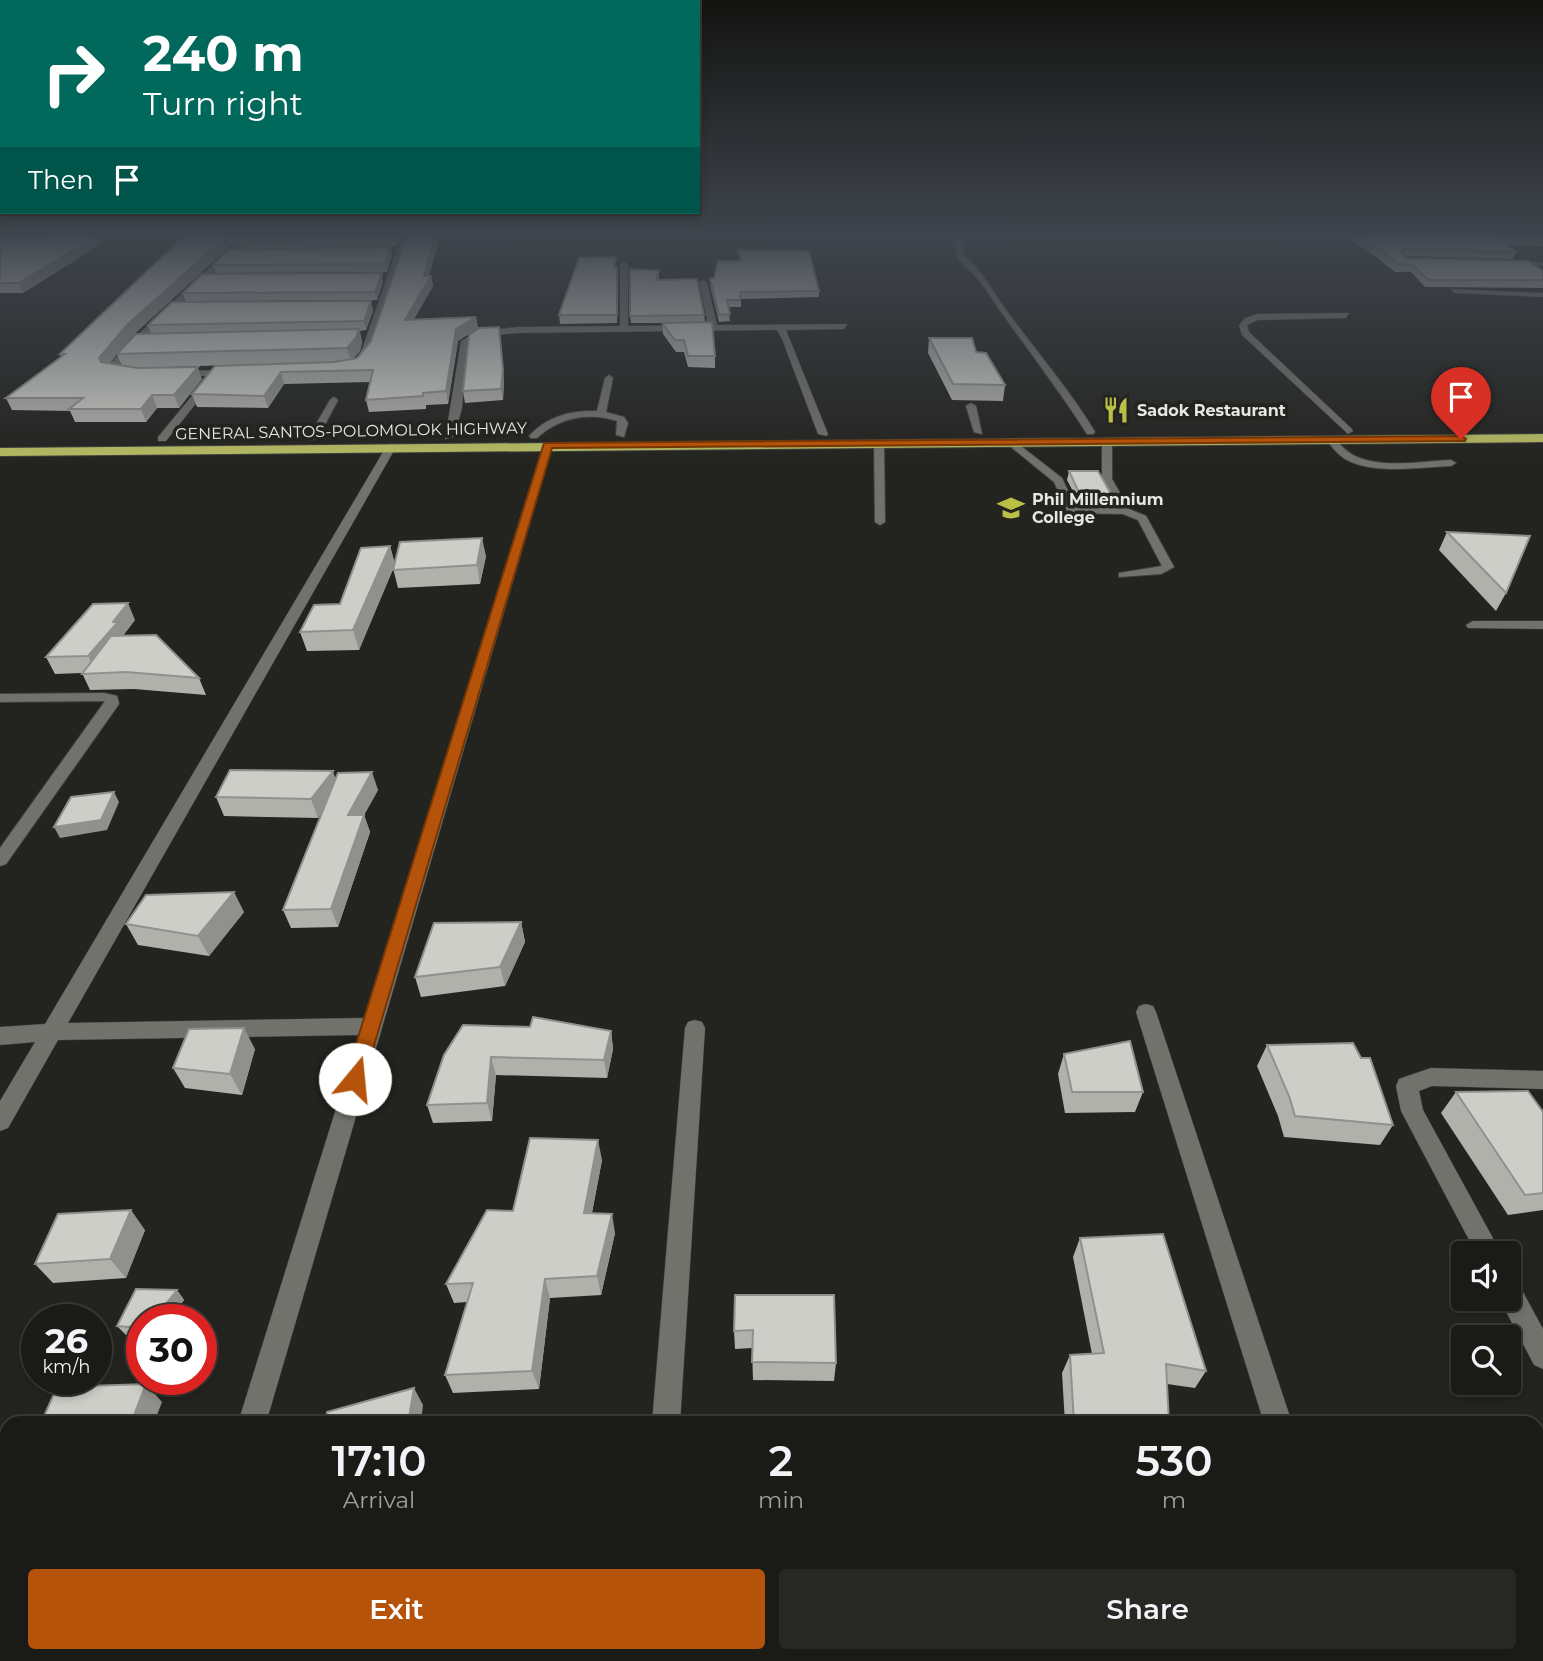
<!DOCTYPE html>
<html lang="en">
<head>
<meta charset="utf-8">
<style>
	body { margin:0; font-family:Montserrat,sans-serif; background:#272724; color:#f1f3f6; height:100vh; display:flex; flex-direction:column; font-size:26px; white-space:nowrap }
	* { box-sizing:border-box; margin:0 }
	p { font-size:23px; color:#9fa1a1 }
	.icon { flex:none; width:38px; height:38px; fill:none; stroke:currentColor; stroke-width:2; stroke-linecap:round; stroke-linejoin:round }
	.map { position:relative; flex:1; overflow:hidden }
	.sheet { position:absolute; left:0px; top:1416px; width:1544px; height:247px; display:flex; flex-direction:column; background:#1a1a17; border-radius:21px 21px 0 0; box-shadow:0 4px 10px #0003,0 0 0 2px #383836 }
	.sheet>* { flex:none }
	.top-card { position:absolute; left:0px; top:0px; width:700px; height:214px; box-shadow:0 4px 10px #0003,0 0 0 2px #383836; background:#00695c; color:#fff; overflow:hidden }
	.tools { position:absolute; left:1451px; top:1241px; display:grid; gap:14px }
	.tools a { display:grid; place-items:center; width:70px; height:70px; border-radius:7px; background:#1a1a17; box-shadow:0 4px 10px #0003,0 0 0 2px #383836; font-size:35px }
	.speed { position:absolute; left:21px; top:1304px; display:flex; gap:14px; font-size:35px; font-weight:700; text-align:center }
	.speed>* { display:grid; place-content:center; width:91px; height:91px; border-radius:50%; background:#1a1a17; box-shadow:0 4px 10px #0003,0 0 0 2px #383836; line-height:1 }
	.speed small { font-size:18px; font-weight:400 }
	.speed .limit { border:10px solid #d22; background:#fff; color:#111 }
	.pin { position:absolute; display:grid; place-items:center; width:60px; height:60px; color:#fff; margin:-72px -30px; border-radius:50% 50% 50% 0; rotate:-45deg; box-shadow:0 0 7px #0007 }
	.pin .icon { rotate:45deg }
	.me { position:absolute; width:77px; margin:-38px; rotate:17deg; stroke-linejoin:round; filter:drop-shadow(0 0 5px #0008) }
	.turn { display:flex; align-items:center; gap:24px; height:147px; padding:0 28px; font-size:32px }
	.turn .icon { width:91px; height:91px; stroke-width:2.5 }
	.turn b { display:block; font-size:49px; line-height:60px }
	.then { display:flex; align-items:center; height:66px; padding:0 28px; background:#0003; gap:14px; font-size:26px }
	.eta { display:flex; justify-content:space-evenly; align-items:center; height:119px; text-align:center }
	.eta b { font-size:42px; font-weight:600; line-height:49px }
	.cta { display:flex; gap:14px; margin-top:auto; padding:14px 28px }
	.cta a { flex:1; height:80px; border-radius:7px; background:#b45309; color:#fff; font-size:28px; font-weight:600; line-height:80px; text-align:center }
	.cta a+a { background:#272724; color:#f1f3f6 }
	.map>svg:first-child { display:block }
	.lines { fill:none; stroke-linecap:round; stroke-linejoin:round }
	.lane-casing { stroke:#40403d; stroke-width:2 }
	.street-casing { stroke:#40403d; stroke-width:1 }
	.highway-casing { stroke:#40403d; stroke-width:2 }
	.lane { fill:#72726d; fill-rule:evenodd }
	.street { fill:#72726d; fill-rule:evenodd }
	.highway { fill:#b9be63; fill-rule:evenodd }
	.wall { fill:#b1b1ac }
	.shaded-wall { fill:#90908c }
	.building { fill:#cecec8; stroke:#90908c; stroke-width:2 }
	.route { fill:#b45309; stroke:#753606; stroke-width:2 }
	.labels { text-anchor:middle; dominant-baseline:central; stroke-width:7; stroke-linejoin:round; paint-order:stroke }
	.far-poi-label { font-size:16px; font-weight:bold; fill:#e6e6e3; stroke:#23231f; text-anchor:start }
	.far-street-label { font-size:16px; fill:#e6e6e3; stroke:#23231f }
</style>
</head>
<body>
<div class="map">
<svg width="1543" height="1661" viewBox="0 0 1543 1661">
	<rect width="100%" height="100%" fill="#23231f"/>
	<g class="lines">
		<g class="lane-casing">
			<path id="lane" d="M951,236H957L963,245V254C983,272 994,294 1009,314C1038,354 1070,390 1095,432L1093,434H1087C1054,382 1016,335 982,284C976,275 960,263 957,256C954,249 957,246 951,236Z
				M609,375L613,378L606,412L624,417L628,423L624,437L616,435L617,421C589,412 559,417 537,438H531L529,436C547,416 572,410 597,411L605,378Z
				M334,397L338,400L318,438L310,440L308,438L330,400Z
				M971,403L976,406L982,434L974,432L966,406Z
				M1327,437H1333C1340,444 1346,452 1355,456C1382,469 1422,461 1451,460L1456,463L1451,466C1419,467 1377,475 1347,460C1339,456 1333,448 1327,441Z
				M1107,438L1112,441V479L1129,509L1146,516L1174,567L1161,574L1119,577V573L1162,566L1138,520L1123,514L1068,513L1054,482L1005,442L1013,440L1062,478L1076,508H1118L1102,479V441Z
				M879,440L884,443L885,522L880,525L875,522L874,443Z
				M104,693L117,696L119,704L6,864L0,866V848L105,701L0,702V694Z"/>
		</g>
		<g class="street-casing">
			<path id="street" d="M76,236H223L79,240Z
				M244,236H252L115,369L128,373V377L112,376L105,369L133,339Z
				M402,236H410L371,352L362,366H356Z
				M624,262L628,264V326L708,325L699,282L703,280L707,282L717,325L847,324L844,329L786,330L828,434L827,436L818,434L782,339L777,330H771L519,333L480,336L468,344L462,408L454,437L445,439L461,341L478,331L519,327L620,326V264Z
				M1509,262H1543V266H1512Z
				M1451,289L1543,293V297L1454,293Z
				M1349,313L1346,318L1258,320L1247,325L1249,332L1352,429L1353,431L1348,434L1242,335L1239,325L1245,318L1257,314Z
				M178,371L234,370L239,373L234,376H175L173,374Z
				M205,380L213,382L166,441H158V437Z
				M544,443L553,445L266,1423H238L359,1035L58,1040L8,1128L0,1131V1101L35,1042L0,1045V1027L45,1024L386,447L391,444L396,447L68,1023L364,1018Z
				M1473,621H1543V629L1468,628L1466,625Z
				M1146,1004L1153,1006L1156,1012L1292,1423H1264L1136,1012L1139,1006Z
				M695,1020L702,1022L705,1028L680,1423H652L685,1028L688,1022Z
				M1431,1068L1543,1071V1089L1432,1086L1419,1091L1423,1110L1501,1253H1476L1401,1111L1396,1086L1399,1079Z
				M1508,1278L1517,1281L1543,1329V1369L1534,1365L1499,1298H1508Z
				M167,1656H199L197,1661H165Z
				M634,1656H666L665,1661H633Z
				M1336,1656H1368L1370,1661H1338Z"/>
		</g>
		<g class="highway-casing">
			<path id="highway" d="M1543,434V442L0,456V448Z"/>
		</g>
		<use href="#lane" class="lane"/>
		<use href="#street" class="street"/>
		<use href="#highway" class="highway"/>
	</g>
	<path class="wall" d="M0,236H34L8,239L104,242L23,293H0Z
		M184,236H241L131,337L109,364L122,366L117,354L151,333L148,325L371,301L373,311L366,330L360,331L362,342L360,351L353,358H357L429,276H431L433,286L414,319L476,317L478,328L458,341L448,404L426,405V409L369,412L366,400L370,382L284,384L268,408L197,407L192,394L215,366L336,362L133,368L202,379L179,408H157L146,422H75L70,411L12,410L6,398L61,357L60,354Z
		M242,236H401L396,246L242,249L239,239Z
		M1350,236H1543V246L1507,245L1516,252L1513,259L1405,256L1407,258L1543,271V288L1425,287L1411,272H1395L1363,247H1359Z
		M738,250L819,291V297L741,299V307H728L730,321L719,322L710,285V279L714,278L739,261Z
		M392,256L387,272L216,273L213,265Z
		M617,265V323L560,324L559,315Z
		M659,271V280L704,315L705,322L715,356V368L688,367L684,352H676L663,334L662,323H631L630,316Z
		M383,282L377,300L186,301L183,293Z
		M499,327L504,381L503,400L465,403L463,391Z
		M929,338L976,352L1005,385L1003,401L952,400L928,353Z
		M1069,471L1113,497L1111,505H1080L1067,480Z
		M1447,532L1506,593L1496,611L1439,550Z
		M390,546L395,564L486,556L480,584L398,588L393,568L359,650L307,651L300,632L340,604Z
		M135,620L123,635L199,678L206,695L134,689L90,690L82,673L55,674L46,657Z
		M335,778L378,790L364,815L370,832L338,927L291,928L283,910L322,813L318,818L224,816L216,797Z
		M244,912L209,956L138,945L126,924Z
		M521,922L525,942L505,986L421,997L415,977Z
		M530,1027L611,1031L613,1049L607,1078L496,1075L492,1121L433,1123L427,1105Z
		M1267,1045L1393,1125L1380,1145L1284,1137L1278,1116L1257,1066Z
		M255,1049L242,1095L185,1088L173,1068Z
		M1064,1054L1143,1092L1135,1112L1065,1113L1058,1074Z
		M1456,1092L1543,1112V1210L1508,1215L1441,1113Z
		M602,1160L592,1213L615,1233L601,1295L550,1298L539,1389L453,1393L445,1375L467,1302L454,1303L446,1284L513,1211Z
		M145,1230L126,1278L53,1283L35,1264Z
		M1080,1238L1206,1371L1195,1388L1167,1384L1169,1423H1065L1062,1373L1070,1355L1092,1354L1073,1257Z
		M177,1290L184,1300L168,1320H142V1337L126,1335L117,1326Z
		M735,1295L836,1363L834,1381L753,1380L752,1348L735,1349L734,1331Z
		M0,1476H7V1590H0Z
		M1167,1656H1308L1310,1661H1170Z"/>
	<path class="shaded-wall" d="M0,236H34L0,239Z
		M96,236H102L104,242L23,293L19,283Z
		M227,236H241L131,337L104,370L99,358L127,325Z
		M394,236H401L396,246Z
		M435,236H440L428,280L431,276L433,286L407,331L405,320L424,276Z
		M391,247L392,256L387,272L385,264Z
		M382,273L383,282L377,300L375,292Z
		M371,301L373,311L366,330L364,321Z
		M476,317L478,328L458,341L448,404L446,391L456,329Z
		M499,327L504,381L503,400L501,389Z
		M359,329L362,342L360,351L351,362L347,348Z
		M198,367L202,379L179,408L174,395Z
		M281,372L284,384L268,408L264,396Z
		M152,395L157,408L146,422L141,409Z
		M482,538L486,556L480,584L477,565Z
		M390,546L395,565L359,650L353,630Z
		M128,603L135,620L96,672L88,656Z
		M333,771L339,790L318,818L311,799Z
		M372,772L378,790L354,833L348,815Z
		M114,792L119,802L107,830L60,838L54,827Z
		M364,815L370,832L338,927L331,909Z
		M234,892L244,912L209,956L198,936Z
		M521,922L525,942L505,986L500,967Z
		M244,1028L255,1049L242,1095L230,1074Z
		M611,1031L613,1049L607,1078L604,1060Z
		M491,1057L496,1075L492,1121L487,1103Z
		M598,1140L602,1160L588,1233L584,1213Z
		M131,1210L145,1230L126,1278L110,1259Z
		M612,1214L615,1233L601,1295L597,1276Z
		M545,1279L550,1298L539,1389L532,1371Z
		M177,1290L184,1300L168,1320H153Z
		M146,1384L162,1402L154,1423H131Z
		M414,1388L423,1405L421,1423H408Z
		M557,1656H569L568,1661H556Z"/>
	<path class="building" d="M51,236H96L19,283H0V239Z
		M184,236H227L127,325L99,358L101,362L138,368L198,367L174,395H152L141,409H69L83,398H6L65,354H60Z
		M242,236H394L239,239Z
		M407,236H435L424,276H431L405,320L476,317L456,329L446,391L423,393V396L366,400L373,370L281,372L264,396L192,394L215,366L334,362L357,358L371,341Z
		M1358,236H1543V239L1498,238L1516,252L1404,249L1401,251L1407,258L1529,261L1543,271V280H1428L1413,265L1398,264L1366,240H1361Z
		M391,247L385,264L213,265L228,250Z
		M738,250L809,251L819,291L741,292L740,300H727L730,314L719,315L710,279L714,278L718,261H741Z
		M616,257L614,268H617V315H559L579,258Z
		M630,269L659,271L656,280L697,279L704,315L630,316Z
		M382,273L375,292L183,293L202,274Z
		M371,301L364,321L148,325L172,302Z
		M712,322L715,356H688L684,340H675L662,323Z
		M499,327L503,370L501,389L463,391L469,335L479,328Z
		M359,329L356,338L347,348L117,354L136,334Z
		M929,338H972L976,352L986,353L1005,385L953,384Z
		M1069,471H1098L1113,497H1081Z
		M1447,532L1530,536L1506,593Z
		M482,538L477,565L393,570L400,542Z
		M390,546L353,630L300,632L314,605L340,604L361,548Z
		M128,603L113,622L117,623L88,656L46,657L93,604Z
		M156,635L199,678L126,672L82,674L111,636Z
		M230,770L333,771L311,799L216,797Z
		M372,772L348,815H364L331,909L283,910L338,773Z
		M114,792L101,820L54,827L71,797Z
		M234,892L198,936L126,924L146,895Z
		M521,922L500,967L415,977L434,923Z
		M533,1017L611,1031L604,1060L491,1057L487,1103L427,1105L444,1055L463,1025L530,1027Z
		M244,1028L230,1074L173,1068L189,1029Z
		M1130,1041L1143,1092H1072L1064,1054Z
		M1353,1043L1361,1058H1370L1393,1125L1295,1116L1289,1096L1267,1045Z
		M1528,1091L1543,1112V1193L1525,1195L1456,1092Z
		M530,1138L598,1140L584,1213L612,1214L597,1276L545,1279L532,1371L445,1375L473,1283L446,1284L487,1210L513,1211Z
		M131,1210L110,1259L35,1264L58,1214Z
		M1163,1234L1206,1371L1166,1364L1169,1423H1074L1070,1355L1104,1353L1080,1238Z
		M136,1289L177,1290L153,1320H142V1328L117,1326Z
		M735,1295H834L836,1363L752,1362L753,1330L734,1331Z
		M146,1384L131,1423H41L57,1387Z
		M414,1388L408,1423H326L327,1412Z
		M0,1476H7V1575H0Z
		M421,1656H557L556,1661H419Z
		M866,1656H977L978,1661H866Z
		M1186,1656H1308L1310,1661H1190Z"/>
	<linearGradient id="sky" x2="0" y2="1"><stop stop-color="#131311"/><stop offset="0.5" stop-color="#3f454d"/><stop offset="1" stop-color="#3f454d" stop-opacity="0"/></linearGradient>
	<rect width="1543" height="468" fill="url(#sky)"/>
	<path class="route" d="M1461,436L1466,439L1465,441L552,448L364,1079L362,1085L355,1087L348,1085L345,1079L544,443Z"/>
	<defs>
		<g id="restaurant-bare" transform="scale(2.1)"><path d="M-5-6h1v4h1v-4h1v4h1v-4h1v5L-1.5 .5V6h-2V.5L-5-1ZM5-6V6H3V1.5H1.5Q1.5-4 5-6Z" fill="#bac045" stroke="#23231f" stroke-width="2.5" paint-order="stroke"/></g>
		<g id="university-bare" transform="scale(2.1)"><path d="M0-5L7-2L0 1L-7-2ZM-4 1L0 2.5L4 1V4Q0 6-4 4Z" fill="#bac045" stroke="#23231f" stroke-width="2.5" paint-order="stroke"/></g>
	</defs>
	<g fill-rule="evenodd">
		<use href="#restaurant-bare" x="1116" y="410"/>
		<use href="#university-bare" x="1011" y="508"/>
	</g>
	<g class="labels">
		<g class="far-poi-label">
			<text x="1137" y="410">Sadok Restaurant</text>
			<text x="1032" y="499">Phil Millennium<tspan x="1032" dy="18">College</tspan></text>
		</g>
		<g class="far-street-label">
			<text transform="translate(351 431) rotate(-1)">GENERAL SANTOS-POLOMOLOK HIGHWAY</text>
		</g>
	</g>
</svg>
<div class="tools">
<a><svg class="icon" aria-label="sound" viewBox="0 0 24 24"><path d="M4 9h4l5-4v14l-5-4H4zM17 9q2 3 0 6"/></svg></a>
<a><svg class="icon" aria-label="search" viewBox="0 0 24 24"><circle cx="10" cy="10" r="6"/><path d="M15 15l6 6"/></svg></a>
</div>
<div class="speed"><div>26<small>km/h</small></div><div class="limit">30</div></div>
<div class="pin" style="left:1461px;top:439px;background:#d93025"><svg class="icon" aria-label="arrive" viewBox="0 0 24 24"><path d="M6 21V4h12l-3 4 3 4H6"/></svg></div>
<svg class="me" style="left:355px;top:1079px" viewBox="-20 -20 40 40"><circle r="19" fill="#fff"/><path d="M0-13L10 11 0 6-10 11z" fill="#b45309"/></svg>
<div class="top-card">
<div class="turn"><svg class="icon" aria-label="right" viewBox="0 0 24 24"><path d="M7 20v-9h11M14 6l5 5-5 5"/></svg><div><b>240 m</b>Turn right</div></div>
<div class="then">Then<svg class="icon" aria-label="arrive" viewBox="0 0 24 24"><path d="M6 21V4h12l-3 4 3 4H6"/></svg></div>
</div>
<section class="sheet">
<div class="eta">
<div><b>17:10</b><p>Arrival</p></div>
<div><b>2</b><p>min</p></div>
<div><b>530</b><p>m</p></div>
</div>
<div class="cta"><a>Exit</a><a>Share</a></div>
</section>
</div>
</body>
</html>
